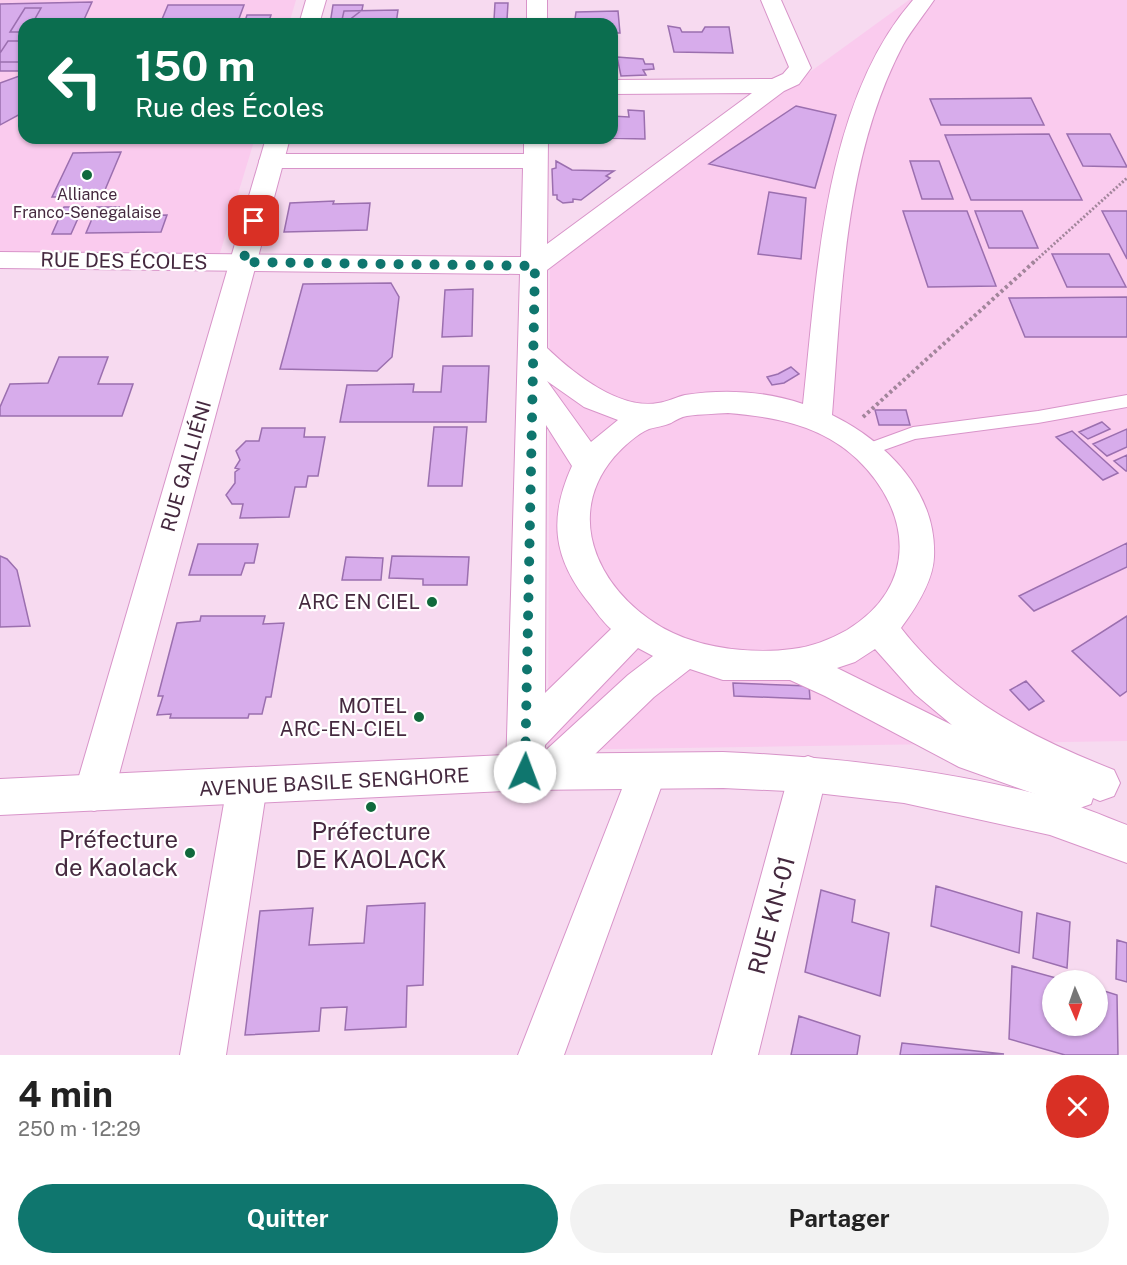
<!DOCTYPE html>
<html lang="fr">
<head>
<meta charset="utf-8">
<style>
	body { margin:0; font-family:"Public Sans",sans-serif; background:#f2f2f2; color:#222; height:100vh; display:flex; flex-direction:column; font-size:22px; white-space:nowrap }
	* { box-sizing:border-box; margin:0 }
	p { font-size:20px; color:#767676 }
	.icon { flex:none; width:33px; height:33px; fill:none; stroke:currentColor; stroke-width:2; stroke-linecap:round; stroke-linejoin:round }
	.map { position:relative; height:1055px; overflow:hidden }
	.sheet { display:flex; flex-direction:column; background:#fff; flex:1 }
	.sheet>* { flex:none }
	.hud { position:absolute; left:18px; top:18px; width:600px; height:126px; border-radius:18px; box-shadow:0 2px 4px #0004; background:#0b6e4f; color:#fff; overflow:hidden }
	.needle { width:39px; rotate:178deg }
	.fabs { position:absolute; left:1042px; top:970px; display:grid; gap:12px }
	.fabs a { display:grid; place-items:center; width:66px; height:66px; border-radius:50%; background:#fff; box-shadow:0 2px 4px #0004; font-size:30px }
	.pin { position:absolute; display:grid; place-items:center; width:51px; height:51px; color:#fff; margin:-26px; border-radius:12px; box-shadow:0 3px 9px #0006 }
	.me { position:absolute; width:66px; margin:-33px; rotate:2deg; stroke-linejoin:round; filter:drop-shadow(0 0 4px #0008) }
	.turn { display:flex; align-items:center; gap:21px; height:126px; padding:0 18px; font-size:27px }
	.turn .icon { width:78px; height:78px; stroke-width:2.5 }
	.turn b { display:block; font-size:42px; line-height:51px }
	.round { display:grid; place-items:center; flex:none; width:63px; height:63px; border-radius:32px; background:#f2f2f2 }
	.summary { display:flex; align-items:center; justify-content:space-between; height:102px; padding:0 18px }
	h1 { font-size:36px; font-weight:700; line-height:45px }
	.cta { display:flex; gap:12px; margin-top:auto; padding:12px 18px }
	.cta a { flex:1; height:69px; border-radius:36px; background:#0f766e; color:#fff; font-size:24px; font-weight:700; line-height:69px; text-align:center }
	.cta a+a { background:#f2f2f2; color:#222 }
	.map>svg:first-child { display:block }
	.built { fill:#facbee }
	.building { fill:#d7aceb; stroke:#9b6faf; stroke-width:1.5 }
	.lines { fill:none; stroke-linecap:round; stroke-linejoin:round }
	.service-casing { stroke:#d894c9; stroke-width:2 }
	.minor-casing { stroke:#d894c9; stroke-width:2 }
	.tertiary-casing { stroke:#d894c9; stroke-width:2 }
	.trunk-casing { stroke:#d894c9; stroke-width:2 }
	.path-far1 { stroke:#a2859b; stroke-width:3; stroke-dasharray:2 2; stroke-linecap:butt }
	.path { stroke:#a2859b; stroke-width:4; stroke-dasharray:3 3; stroke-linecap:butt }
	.service { fill:#fff; fill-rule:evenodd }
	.minor { fill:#fff; fill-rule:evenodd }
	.tertiary { fill:#fff; fill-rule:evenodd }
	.trunk { fill:#fff; fill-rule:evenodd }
	.route { stroke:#0f766e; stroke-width:10; stroke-dasharray:0 18 }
	.poi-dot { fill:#10693c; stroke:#fff; stroke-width:2 }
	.labels { text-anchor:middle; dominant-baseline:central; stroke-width:4.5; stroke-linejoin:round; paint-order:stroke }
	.far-poi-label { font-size:16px; fill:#45293f; stroke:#fff }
	.street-label { font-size:20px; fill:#45293f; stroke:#fff }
	.poi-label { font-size:20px; fill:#45293f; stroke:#fff; text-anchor:end }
	.near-poi-label { font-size:24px; fill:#45293f; stroke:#fff }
	.near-street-label { font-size:24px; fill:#45293f; stroke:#fff }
</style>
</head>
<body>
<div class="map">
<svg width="1127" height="1055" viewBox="0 0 1127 1055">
	<rect width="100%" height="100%" fill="#f7daf0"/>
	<path class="built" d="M0,0H296L289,24H24V138H255L220,253H0Z
		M909,0H1127V741L548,750L550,261Z"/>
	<path class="building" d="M92,2L82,24H24V71H0V4Z
		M495,3H508L507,20H494Z
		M168,5H244L237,24H160Z
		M333,5H363L362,10L344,24H330Z
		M25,8H41L32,24H24V32H10Z
		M398,10L396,24H341L344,11Z
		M618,11L620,33H612V24H582V20L575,19L576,12Z
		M247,15H271L268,24H244Z
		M668,26L680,28L682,32H702L705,27H729L733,53L674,52Z
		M8,41H24V62H0V53Z
		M617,57L643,59L645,64H653L654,69L643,70L646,75L621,76Z
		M22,75L24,112L0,125V83Z
		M1031,98L1044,125H941L930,99Z
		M796,106L836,115L815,188L709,164Z
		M628,110L644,111L645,139L601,138H612V116L629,117Z
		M1049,134L1082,200H971L945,135Z
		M1067,134H1110L1127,167L1083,166Z
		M310,138H367L310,140Z
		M121,152L102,197H52L73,153Z
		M556,161L572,170L614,171L606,176L610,178L581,200L573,199V202L563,203L557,199V195H553L552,169L556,168Z
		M910,161H939L953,199H922Z
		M769,192L806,198L801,259L758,254Z
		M334,201L333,204L370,203L367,230L284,232L290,203Z
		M64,207H83L71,234H52Z
		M97,207H119L116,216L167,215L161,232L86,233Z
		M903,211H967L996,286L928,287Z
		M975,211H1022L1038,248H989Z
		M1102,211H1127V259Z
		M1052,254H1109L1126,287H1067Z
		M391,283L399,297L392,357L377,371L280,369L303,284Z
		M473,289L472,336L442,337L445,290Z
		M1127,297V337H1025L1009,298Z
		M59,357H108L98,384H133L122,416H0V407L10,384L48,383Z
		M443,366H489L486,422H340L347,385L414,384L413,392H441Z
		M791,367L799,374L784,383L772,385L767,377L778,374Z
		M875,410H906L910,425H879Z
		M1102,422L1110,429L1088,439L1079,432Z
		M434,427H467L462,486H428Z
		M262,428H305L304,437H325L318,476H308L306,487H295L289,517L240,518L243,504H232L226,495L235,483V472L239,469L235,468L240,460L236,451L246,441H259Z
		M1127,429V447L1107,456L1093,444Z
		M1072,431L1118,473L1103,480L1056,437Z
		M1127,455V471H1126L1114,461Z
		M1127,543V567L1034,611L1019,596Z
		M198,544H258L254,563H245L241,575H189Z
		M0,556L7,559L17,570L30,626L0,627Z
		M392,556L469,557L467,585H423V579L389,578Z
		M346,557L383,558L381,580H342Z
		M201,616H265L263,624L284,623L271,697H266L262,714H249L248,718H170L171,714L157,715L163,696H158L177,623L200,621Z
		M1127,616V691L1120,696L1072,651Z
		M1026,681L1044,701L1029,710L1010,690Z
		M733,683L809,686L810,699L734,696Z
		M936,886L1022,912L1019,953L931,926Z
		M821,890L855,900L852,922L889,933L880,996L805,972Z
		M425,903L423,985L407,986L406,1027L345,1030L347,1007L321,1008L319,1031L245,1035L260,911L313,908L309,945L364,943L367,906Z
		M1037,913L1070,922L1067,968L1033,958Z
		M1117,940L1127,943V982L1116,979Z
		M1012,966L1067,981H1053V1026H1098V989L1117,995L1118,1055H1065L1009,1039Z
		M799,1016L860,1036L857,1055H791Z
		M902,1043L1004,1054L900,1055Z"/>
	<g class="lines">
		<g class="service-casing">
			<path id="service" d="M1127,395V407L1038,423L915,439L867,456L861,454L859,450L861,446L913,427L1038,411Z"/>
		</g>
		<g class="minor-casing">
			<path id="minor" d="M527,0H547V24H527Z
				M761,0H781L811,68L799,84L784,91L547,270V348C573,373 619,410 658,403C667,402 676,397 685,395C724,389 765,391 803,404C817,275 824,102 913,0H934C924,15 912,29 903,45C844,157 842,291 832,415C886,442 937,491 934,557C933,582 915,609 901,628C957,700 1031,737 1114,770L1120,783L1114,796L1100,801L1093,798L1091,804L1077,809L959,767L825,696L790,680H723L690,669L654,697L563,785L549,790L537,785L525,790L511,785L506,772L520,274L0,268V252L521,257L523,168H271L262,166L259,161L262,156L271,154H524V138H548L547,244L752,93L612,94V80L772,79L783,74L789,67ZM547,381L584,407L618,420L591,442ZM728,413C775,417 821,425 857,459C913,513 918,587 847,630C831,639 811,647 792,649C756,654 706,649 673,633C606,601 559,522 614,457C623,447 637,434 649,429C656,427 664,426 671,423C676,420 681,417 687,416C701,414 715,414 728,413ZM546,425L572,466C548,519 553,559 590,604C596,612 603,622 611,629L545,693ZM638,648L653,656L628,675L545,751V745ZM875,649L915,694L952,725L837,668L855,662Z
				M808,756L822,761L827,774L758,1055H712L789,774L794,761Z
				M247,768L261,773L267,786L226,1055H180L227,786L233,773Z"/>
		</g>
		<g class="tertiary-casing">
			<path id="tertiary" d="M306,0H326L319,24H299Z
				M266,138H290L114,793L108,806L94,811L80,806L74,793Z
				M648,753L662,758L667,771L564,1055H518L629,771L634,758Z"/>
		</g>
		<g class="trunk-casing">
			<path id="trunk" d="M723,752C833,757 943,769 1049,797C1076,804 1101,815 1127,825V863L1050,835L904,803L808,792L723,788L525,790L0,815V779L525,754Z"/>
		</g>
		<path class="path-far1" d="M1033,263L1127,178"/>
		<path class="path" d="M863,417L1035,261"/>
		<use href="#service" class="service"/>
		<use href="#minor" class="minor"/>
		<use href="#tertiary" class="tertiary"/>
		<use href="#trunk" class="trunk"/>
	</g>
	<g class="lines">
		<path class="route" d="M254,221L243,262L535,266L525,772"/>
	</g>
	<g class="poi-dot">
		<circle cx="87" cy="175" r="6"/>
		<circle cx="432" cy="602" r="6"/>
		<circle cx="419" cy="717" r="6"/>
		<circle cx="371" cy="807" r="6"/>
		<circle cx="190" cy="853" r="6"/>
	</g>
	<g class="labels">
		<g class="far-poi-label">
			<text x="87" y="194">Alliance<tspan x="87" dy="18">Franco-Senegalaise</tspan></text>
		</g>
		<g class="street-label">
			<text transform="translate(124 261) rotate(1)">RUE DES ÉCOLES</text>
			<text transform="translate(186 466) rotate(-74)">RUE GALLIÉNI</text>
			<text transform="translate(334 782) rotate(-3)">AVENUE BASILE SENGHORE</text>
		</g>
		<g class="poi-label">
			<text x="420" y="602">ARC EN CIEL</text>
			<text x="407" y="706">MOTEL<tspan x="407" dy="23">ARC-EN-CIEL</tspan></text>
		</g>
		<g class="near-poi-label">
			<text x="371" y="831">Préfecture<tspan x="371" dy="28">DE KAOLACK</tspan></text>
			<text x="178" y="839" text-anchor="end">Préfecture<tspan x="178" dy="28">de Kaolack</tspan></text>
		</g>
		<g class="near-street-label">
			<text transform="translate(771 915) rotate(-75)">RUE KN-01</text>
		</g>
	</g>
</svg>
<div class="fabs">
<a><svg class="needle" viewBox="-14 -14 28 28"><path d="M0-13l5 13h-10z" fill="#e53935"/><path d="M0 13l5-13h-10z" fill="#767676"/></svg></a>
</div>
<div class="pin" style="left:254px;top:221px;background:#d93025"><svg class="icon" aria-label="arrive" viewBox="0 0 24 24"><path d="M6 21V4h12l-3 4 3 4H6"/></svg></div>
<svg class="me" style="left:525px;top:772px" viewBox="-20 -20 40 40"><circle r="19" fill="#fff"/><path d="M0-13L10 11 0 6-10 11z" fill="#0f766e"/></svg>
<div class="hud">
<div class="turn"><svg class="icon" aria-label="left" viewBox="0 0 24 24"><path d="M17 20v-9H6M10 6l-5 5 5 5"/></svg><div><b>150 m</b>Rue des Écoles</div></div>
</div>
</div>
<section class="sheet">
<div class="summary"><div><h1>4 min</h1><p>250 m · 12:29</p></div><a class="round" style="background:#d93025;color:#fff"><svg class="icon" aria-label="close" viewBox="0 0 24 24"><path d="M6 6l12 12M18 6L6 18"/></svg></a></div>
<div class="cta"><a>Quitter</a><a>Partager</a></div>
</section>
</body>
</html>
